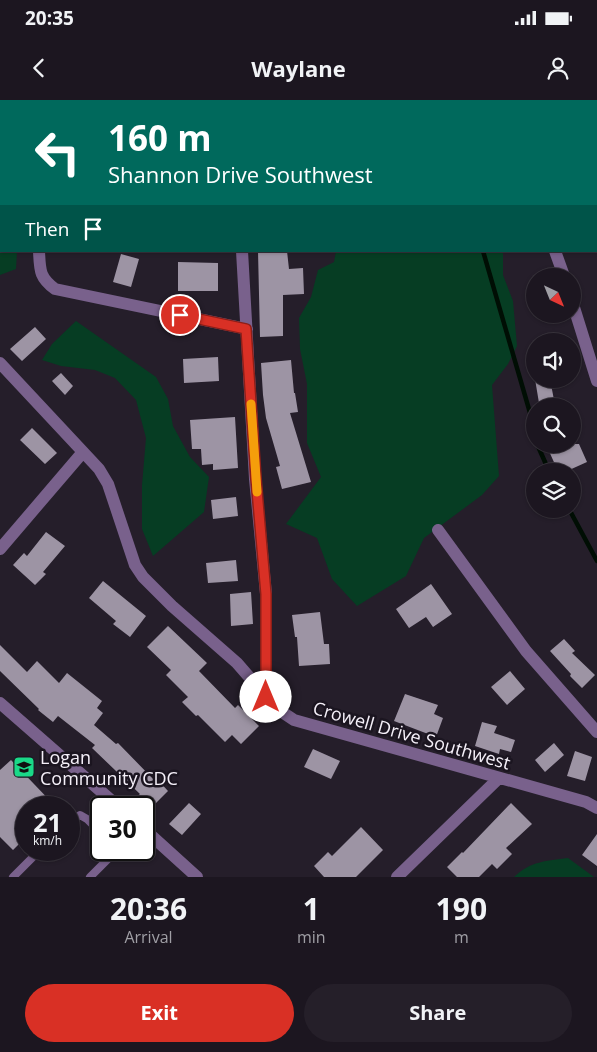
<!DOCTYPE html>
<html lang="en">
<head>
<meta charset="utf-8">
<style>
	body { margin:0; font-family:"Open Sans",sans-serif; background:#251f29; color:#f1f3f6; height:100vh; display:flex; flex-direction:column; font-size:19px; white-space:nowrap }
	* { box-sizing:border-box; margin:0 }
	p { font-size:16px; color:#a09fa5 }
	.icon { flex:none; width:28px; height:28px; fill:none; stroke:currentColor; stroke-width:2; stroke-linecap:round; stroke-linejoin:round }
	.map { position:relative; height:777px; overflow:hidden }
	.side { display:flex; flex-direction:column; background:#1c1620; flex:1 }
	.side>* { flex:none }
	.guide { position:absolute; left:0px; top:0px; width:598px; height:152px; box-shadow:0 1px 4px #0004,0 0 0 1px #3a353e; background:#00695c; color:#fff; overflow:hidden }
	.needle { width:32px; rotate:137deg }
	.tools { position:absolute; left:526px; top:168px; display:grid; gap:10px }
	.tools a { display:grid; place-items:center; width:55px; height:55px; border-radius:50%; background:#1c1620; box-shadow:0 1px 4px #0004,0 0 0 1px #3a353e; font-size:25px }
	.speed { position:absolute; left:15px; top:696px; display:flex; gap:10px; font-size:25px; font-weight:700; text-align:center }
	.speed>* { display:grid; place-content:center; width:65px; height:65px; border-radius:50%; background:#1c1620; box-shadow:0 1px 4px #0004,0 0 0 1px #3a353e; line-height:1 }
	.speed small { font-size:12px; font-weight:400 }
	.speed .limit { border:2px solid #111; border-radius:8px; background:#fff; color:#111 }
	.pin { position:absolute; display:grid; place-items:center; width:42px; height:42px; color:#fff; margin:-21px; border:2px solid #fff; border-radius:50%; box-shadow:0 1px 5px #0007 }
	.me { position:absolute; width:55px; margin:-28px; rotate:0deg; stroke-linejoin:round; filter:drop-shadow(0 0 4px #0008) }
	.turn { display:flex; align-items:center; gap:18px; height:105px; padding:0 25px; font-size:22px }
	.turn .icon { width:65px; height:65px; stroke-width:2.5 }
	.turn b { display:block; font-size:35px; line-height:42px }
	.then { display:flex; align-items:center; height:48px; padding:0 25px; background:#0003; gap:10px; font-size:19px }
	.eta { display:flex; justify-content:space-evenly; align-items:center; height:85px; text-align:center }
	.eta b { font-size:30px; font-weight:700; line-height:35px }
	.button { display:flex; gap:10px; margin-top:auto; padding:10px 25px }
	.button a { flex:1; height:58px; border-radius:30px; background:#d93025; color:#fff; font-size:20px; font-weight:700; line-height:58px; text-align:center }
	.button a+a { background:#251f29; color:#f1f3f6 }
	.status { display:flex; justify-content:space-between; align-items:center; height:35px; padding:0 25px; background:#1c1620; direction:ltr }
	.status svg { height:14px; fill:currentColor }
	header { display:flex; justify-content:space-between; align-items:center; height:65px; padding:0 25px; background:#1c1620; font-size:22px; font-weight:700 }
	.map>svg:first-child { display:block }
	.green { fill:#063d23 }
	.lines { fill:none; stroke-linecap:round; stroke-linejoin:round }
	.stream { stroke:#000e04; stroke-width:4.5 }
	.building { fill:#9d94a4 }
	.lane { stroke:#79618c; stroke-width:8 }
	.street { stroke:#79618c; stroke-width:12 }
	.route-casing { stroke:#8d1f18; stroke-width:12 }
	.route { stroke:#d93025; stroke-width:9 }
	.slow { stroke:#f59e0b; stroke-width:9 }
	.labels { text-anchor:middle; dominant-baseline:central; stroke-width:5; stroke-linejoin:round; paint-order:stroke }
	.street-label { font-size:18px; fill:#f5f0f9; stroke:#1b1520 }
	.poi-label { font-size:18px; fill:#f5f0f9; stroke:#1b1520; text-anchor:start }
</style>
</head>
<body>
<div class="status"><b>20:35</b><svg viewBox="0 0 49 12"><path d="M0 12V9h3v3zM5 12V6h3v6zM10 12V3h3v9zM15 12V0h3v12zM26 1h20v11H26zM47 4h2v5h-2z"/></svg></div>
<header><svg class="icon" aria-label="back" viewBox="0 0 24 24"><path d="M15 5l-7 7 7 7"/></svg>Waylane<svg class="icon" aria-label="person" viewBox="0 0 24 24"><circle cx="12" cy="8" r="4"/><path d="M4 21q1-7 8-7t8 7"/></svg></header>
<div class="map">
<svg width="597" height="777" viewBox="0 0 597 777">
	<rect width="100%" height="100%" fill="#251e2a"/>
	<path class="green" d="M288,0H423L424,1H289Z
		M0,84H1V151H17L16,169L0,175Z
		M336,151H503V175L513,201L517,246L508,264L492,285L499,376L482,395L424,438L406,476L357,506L332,479L317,438L286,424L321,377L307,343V284L300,249L299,218L311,197L318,170L334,162Z
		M76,221L156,277L168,299L173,326L190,357L209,377L204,412L153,456L142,429V385L146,338L136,300L115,278L95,270L61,266L42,260L52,244Z
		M568,758L594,777H514C531,761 546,761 568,758Z"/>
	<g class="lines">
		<path class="stream" d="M428,0L429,1
			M483,151L535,330
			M535,334L534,337L535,340
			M537,344L549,371
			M569,409L597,461"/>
	</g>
	<path class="building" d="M258,151H287L289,169L303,168L304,194L283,195V236L260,237Z
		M121,154L139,159L131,187L113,182Z
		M178,162L218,163V191H178Z
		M35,227L46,239L22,261L10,249Z
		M218,257L219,281L184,283L183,259Z
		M291,260L294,293H295L298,312L290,313L311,382L282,389L276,367L280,366L266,318L263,295L261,263Z
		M61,273L73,286L65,295L52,281Z
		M535,279H550L554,300L539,303Z
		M235,317L238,368L213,370V364L202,365L201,349H192L190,320Z
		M32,328L57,353L45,364L20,340Z
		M559,344H579L587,362L567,371H558L548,349Z
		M236,397L238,416L213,419L211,400Z
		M46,432L65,446L43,472L46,474L35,485L13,465L24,453L27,456Z
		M236,460L238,481L208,483L206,463Z
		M103,481L146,516L130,537L113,524L116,521L89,498Z
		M431,484L452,514L433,527L426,517L409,528L396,509Z
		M251,492L253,524L231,526L230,494Z
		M320,512L324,544H329L330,564L299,566L297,537H295L292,515Z
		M168,526L207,563L199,571L235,608L238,605L259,626L241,644L232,635L225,642L198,615L196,616L182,602L188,597L166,575L171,570L147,547Z
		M564,539L575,551L572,553L595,575L582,588L570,576L571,574L550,551Z
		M0,545L27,572L37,561L59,583L67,573L102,601L97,608L103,613L94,625L116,644L118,643L154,680L156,678L168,691L148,711L135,698L140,694L92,648L95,645L58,616L53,622L38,610L39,609L0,571Z
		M510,571L525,589L507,605L491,587Z
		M405,594L438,605L434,614L443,618L436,637L394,621Z
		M482,622L497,626L494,633L515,640L511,652L500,649L499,654L475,646Z
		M554,643L564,655L545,672L535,660Z
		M313,649L340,661L331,679L304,667Z
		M575,651L592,657L585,681L567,676Z
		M11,660L57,708H26V737L13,750L0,737V670Z
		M189,703L201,714L182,735L169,724Z
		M511,703L532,724L506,748L512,754L497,769L492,764L479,777H457L447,767L462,752L463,753Z
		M361,727L383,750L356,777H324L314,766L328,752L332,756Z
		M597,734V766L582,755Z"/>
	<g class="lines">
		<path class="lane" d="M69,723L80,715L87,719L101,733
			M13,777L40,750
			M90,777L113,754V750"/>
		<path class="street" d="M29,0L30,1
			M233,0V1
			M504,0L505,1
			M596,79H597
			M39,151C40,170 39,177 55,189L247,229
			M242,151L255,379L266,494V597
			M555,151L564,176
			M572,201L597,281
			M0,263L99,369L108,384L135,465L143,477L172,506L237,563L276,608L294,620L586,702L597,708
			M438,430L526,551L597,632
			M0,449L83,352
			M0,603L120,708
			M144,729L197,777
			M397,777L499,678"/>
	</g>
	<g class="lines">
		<g class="route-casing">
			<path id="route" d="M180,215L246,229L256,379L266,494V597"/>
		</g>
		<use href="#route" class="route"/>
		<path class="slow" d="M251,304L257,392"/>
	</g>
	<defs>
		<g id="school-square" transform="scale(1.125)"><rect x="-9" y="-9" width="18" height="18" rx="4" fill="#1ad988" stroke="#1b1520"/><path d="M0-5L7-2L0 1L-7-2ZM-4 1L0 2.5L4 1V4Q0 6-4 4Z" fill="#111"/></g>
	</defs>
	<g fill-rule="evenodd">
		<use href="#school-square" x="24" y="667"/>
	</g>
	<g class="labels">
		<g class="street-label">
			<text transform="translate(412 635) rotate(16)">Crowell Drive Southwest</text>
		</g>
		<g class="poi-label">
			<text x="40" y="657">Logan<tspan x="40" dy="21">Community CDC</tspan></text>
		</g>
	</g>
</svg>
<div class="tools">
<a><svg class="needle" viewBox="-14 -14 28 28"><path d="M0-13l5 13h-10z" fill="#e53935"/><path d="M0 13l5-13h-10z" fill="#a09fa5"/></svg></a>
<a><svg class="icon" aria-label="sound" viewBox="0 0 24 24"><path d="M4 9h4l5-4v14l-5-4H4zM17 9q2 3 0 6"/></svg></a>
<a><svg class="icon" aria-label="search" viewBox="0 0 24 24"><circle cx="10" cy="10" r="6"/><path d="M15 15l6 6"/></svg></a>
<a><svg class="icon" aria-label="layers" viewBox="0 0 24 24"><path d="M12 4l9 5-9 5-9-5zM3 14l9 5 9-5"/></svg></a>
</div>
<div class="speed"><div>21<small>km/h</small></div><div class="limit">30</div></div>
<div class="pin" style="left:180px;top:215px;background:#d93025"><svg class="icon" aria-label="arrive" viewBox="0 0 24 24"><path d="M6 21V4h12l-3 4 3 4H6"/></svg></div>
<svg class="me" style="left:266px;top:597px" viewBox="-20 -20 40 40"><circle r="19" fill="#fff"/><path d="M0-13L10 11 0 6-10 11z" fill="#d93025"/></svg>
<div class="guide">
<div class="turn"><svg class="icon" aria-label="left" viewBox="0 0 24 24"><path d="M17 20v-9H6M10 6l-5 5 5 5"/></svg><div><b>160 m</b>Shannon Drive Southwest</div></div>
<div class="then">Then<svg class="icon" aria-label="arrive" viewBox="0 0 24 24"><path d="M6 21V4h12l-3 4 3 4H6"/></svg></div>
</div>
</div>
<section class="side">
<div class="eta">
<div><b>20:36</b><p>Arrival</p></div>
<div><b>1</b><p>min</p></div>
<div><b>190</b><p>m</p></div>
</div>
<div class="button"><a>Exit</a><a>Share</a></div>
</section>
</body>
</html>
